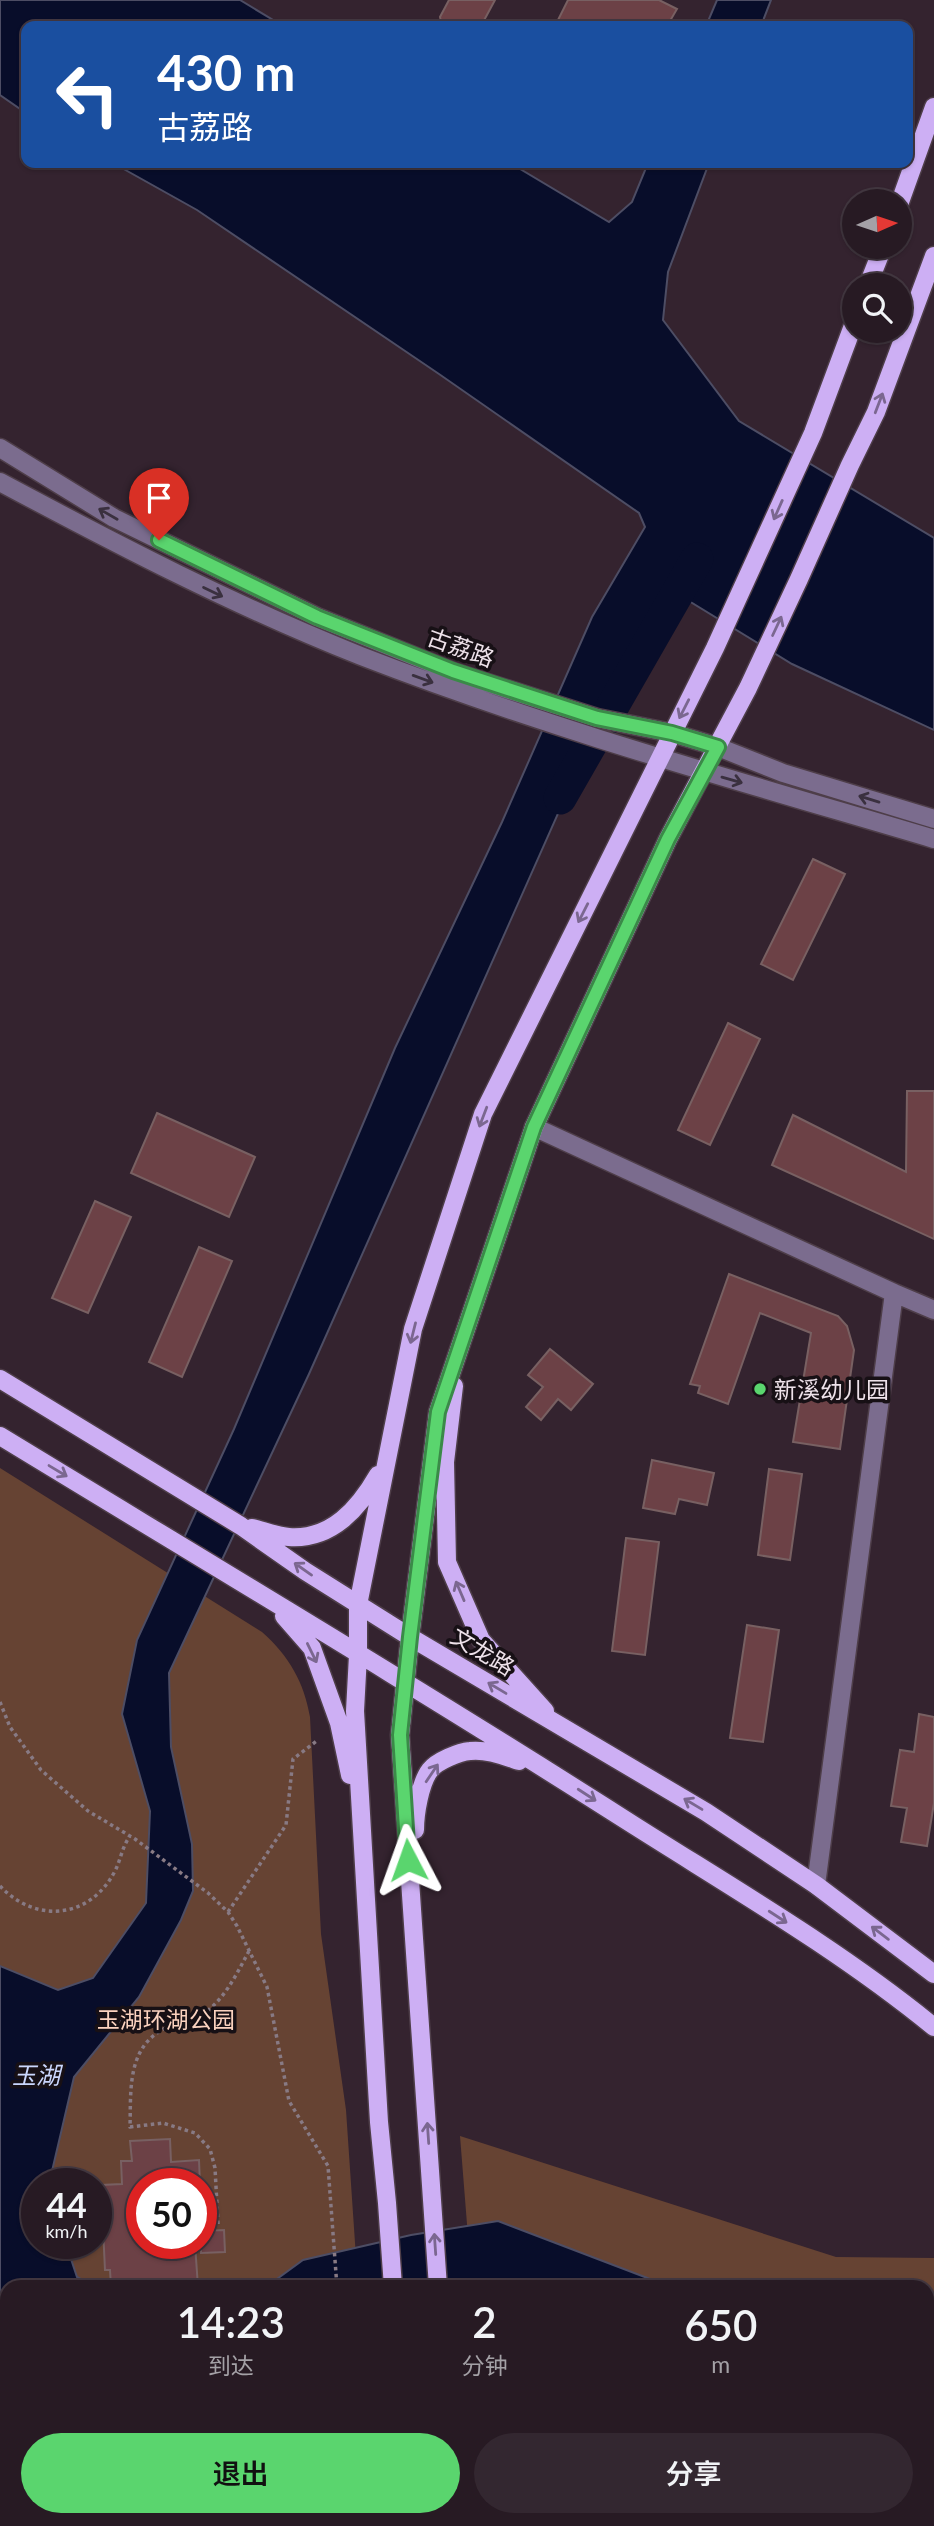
<!DOCTYPE html>
<html lang="zh">
<head>
<meta charset="utf-8">
<style>
	body { margin:0; font-family:Lato,"Noto Sans SC",sans-serif; background:#332730; color:#f1f3f6; height:100vh; display:flex; flex-direction:column; font-size:26px; white-space:nowrap }
	* { box-sizing:border-box; margin:0 }
	p { font-size:23px; color:#a4a1a6 }
	.icon { flex:none; width:38px; height:38px; fill:none; stroke:currentColor; stroke-width:2; stroke-linecap:round; stroke-linejoin:round }
	.map { position:relative; flex:1; overflow:hidden }
	.details { position:absolute; left:0px; top:2280px; width:934px; height:247px; display:flex; flex-direction:column; background:#271a23; border-radius:21px 21px 0 0; box-shadow:0 2px 5px #0004,0 0 0 2px #433841 }
	.details>* { flex:none }
	.top-card { position:absolute; left:21px; top:21px; width:892px; height:147px; border-radius:14px; box-shadow:0 2px 5px #0004,0 0 0 2px #433841; background:#1a4fa0; color:#fff; overflow:hidden }
	.needle { width:46px; rotate:87deg }
	.fabs { position:absolute; left:842px; top:189px; display:grid; gap:14px }
	.fabs a { display:grid; place-items:center; width:70px; height:70px; border-radius:50%; background:#271a23; box-shadow:0 2px 5px #0004,0 0 0 2px #433841; font-size:35px }
	.speed { position:absolute; left:21px; top:2168px; display:flex; gap:14px; font-size:35px; font-weight:700; text-align:center }
	.speed>* { display:grid; place-content:center; width:91px; height:91px; border-radius:50%; background:#271a23; box-shadow:0 2px 5px #0004,0 0 0 2px #433841; line-height:1 }
	.speed small { font-size:18px; font-weight:400 }
	.speed .limit { border:10px solid #d22; background:#fff; color:#111 }
	.pin { position:absolute; display:grid; place-items:center; width:60px; height:60px; color:#fff; margin:-72px -30px; border-radius:50% 50% 50% 0; rotate:-45deg; box-shadow:0 0 7px #0007 }
	.pin .icon { rotate:45deg }
	.me { position:absolute; width:77px; margin:-38px; rotate:356deg; stroke-linejoin:round; filter:drop-shadow(0 0 5px #0008) }
	.turn { display:flex; align-items:center; gap:24px; height:147px; padding:0 21px; font-size:32px }
	.turn .icon { width:91px; height:91px; stroke-width:2.5 }
	.turn b { display:block; font-size:49px; line-height:60px }
	.eta { display:flex; justify-content:space-evenly; align-items:center; height:119px; text-align:center }
	.eta b { font-size:42px; font-weight:600; line-height:49px }
	.button { display:flex; gap:14px; margin-top:auto; padding:14px 21px }
	.button a { flex:1; height:80px; border-radius:42px; background:#5ad56e; color:#111; font-size:28px; font-weight:600; line-height:80px; text-align:center }
	.button a+a { background:#332730; color:#f1f3f6 }
	.map>svg:first-child { display:block }
	.green { fill:#664333; fill-rule:evenodd }
	.water { fill:#080d2a; stroke:#4d4d64; stroke-width:2 }
	.lines { fill:none; stroke-linecap:round; stroke-linejoin:round }
	.river { stroke:#080d2a; stroke-width:33 }
	.building { fill:#6c4146; stroke:#786062; stroke-width:2 }
	.minor-casing { stroke:#4e3e49; stroke-width:21 }
	.major-casing { stroke:#4e3e49; stroke-width:21 }
	.path { stroke:#887a84; stroke-width:3.5; stroke-dasharray:3.5 3.5; stroke-linecap:butt }
	.minor { stroke:#7b6c8e; stroke-width:18 }
	.major { stroke:#cdaff4; stroke-width:18 }
	.oneway { stroke:#7b6790 }
	.oneway2 { stroke:#3a303f }
	.route-casing { stroke:#3a8a48; stroke-width:18 }
	.route { stroke:#5ad56e; stroke-width:12 }
	.poi-dot { fill:#5ad56e; stroke:#171015; stroke-width:2.5 }
	.labels { text-anchor:middle; dominant-baseline:central; stroke-width:7; stroke-linejoin:round; paint-order:stroke }
	.street-label { font-size:23px; fill:#eee2ea; stroke:#171015 }
	.poi-label { font-size:23px; fill:#eee2ea; stroke:#171015; text-anchor:start }
	.park-label { font-size:23px; fill:#fbd2bf; stroke:#171015 }
	.water-label { font-size:24px; font-style:italic; fill:#cad6fc; stroke:#171015 }
</style>
</head>
<body>
<div class="map">
<svg width="934" height="2526" viewBox="0 0 934 2526">
	<rect width="100%" height="100%" fill="#34232f"/>
	<path class="green" d="M0,1468L262,1632C289,1656 304,1682 310,1717L321,1934L346,2110L358,2287H7V2520H374L0,2526ZM37,2184H96V2244H37ZM142,2184H201V2244H142Z
		M460,2136L836,2257L934,2258V2526H490V2520H928V2287H472Z"/>
	<path class="water" d="M0,0H240L283,26H26V113L0,95Z
		M717,0H771L761,26H706Z
		M113,163H510L609,222L632,202L648,163H709L668,272L663,320L739,421L934,538V730L792,664L679,595L640,629L309,1374L169,1673L171,1747L192,1844L193,1891L181,1920L139,1997L74,2077L49,2184H37V2244H66L77,2277L96,2287H7V2520H627L554,2526H0V1966L58,1990L93,1978L146,1903L150,1811L122,1714L137,1640L234,1429L395,1048L502,822L592,617L645,527L639,513L439,374L197,210Z
		M498,2221L671,2287H266L303,2260L411,2235Z
		M928,2321H934V2488H928Z"/>
	<g class="lines">
		<path class="river" d="M560,798L697,559"/>
	</g>
	<path class="building" d="M449,0H495L481,26H442L440,17Z
		M568,0H659L677,9L667,26H555Z
		M813,859L845,874L793,980L761,964Z
		M728,1023L760,1039L710,1145L678,1130Z
		M907,1091H934V1239L772,1165L793,1115L906,1172Z
		M157,1113L255,1157L229,1217L131,1173Z
		M95,1201L131,1217L88,1313L52,1298Z
		M199,1247L232,1261L182,1377L149,1362Z
		M729,1274L838,1316L847,1326L854,1350L840,1449L793,1442L811,1333L760,1313L728,1404L698,1393L700,1386L690,1384Z
		M550,1349L593,1384L571,1410L558,1399L541,1420L526,1407L543,1387L528,1375Z
		M652,1460L714,1473L707,1505L679,1499L675,1514L643,1508Z
		M769,1469L802,1474L790,1560L758,1555Z
		M626,1538L659,1542L645,1655L612,1651Z
		M747,1625L779,1630L763,1742L730,1738Z
		M919,1714L934,1717V1803L927,1846L901,1842L907,1808L891,1806L900,1750L914,1752Z
		M170,2139L171,2162L199,2160L200,2184H142V2244H195L198,2287H111L110,2270H105L101,2185L122,2184L121,2161H132L130,2141Z
		M224,2230L225,2252L201,2253V2231Z"/>
	<g class="lines">
		<g class="minor-casing">
			<path id="minor" d="M0,448L114,518L317,617L453,672L597,718L672,733L718,747L783,773L934,819
				M0,482C118,545 237,607 361,656C549,729 742,782 934,839
				M534,1127L894,1293L816,1885
				M894,1293L934,1310"/>
		</g>
		<g class="major-casing">
			<path id="major" d="M900,202L934,107
				M868,285L883,247
				M0,1379L241,1526L305,1571L410,1637L706,1812L816,1885L934,1974
				M454,1386L445,1462L447,1562L481,1640L545,1711
				M0,1436C212,1565 425,1692 635,1826C736,1890 841,1951 934,2027
				M252,1528C264,1531 277,1536 289,1537C332,1540 359,1508 378,1475
				M284,1616L312,1648L339,1723L350,1775
				M415,1830C415,1814 420,1783 430,1770C437,1761 459,1752 470,1751C486,1749 504,1756 519,1761
				M393,2287L387,2203L379,2122L355,1711L358,1655V1605L413,1329L483,1114L715,648L813,433L854,323
				M438,2287L400,1735L410,1637L438,1412L534,1127L668,839L748,688L799,579L850,465L876,412L934,256
				M408,2520V2526
				M455,2520V2526"/>
		</g>
		<path class="path" d="M0,1702L10,1727L41,1770L88,1811L135,1839L208,1893L228,1912L237,1926L267,1987L289,2101L328,2166L337,2287
			M0,1886C36,1924 90,1919 115,1871C121,1859 122,1847 130,1836
			M228,1912L286,1825L293,1759L318,1740
			M218,2224L215,2168L210,2149L195,2133L163,2123L130,2127C131,2094 127,2054 157,2033C170,2023 190,2024 202,2015C225,1999 236,1975 249,1951
			M354,2520L355,2526"/>
		<use href="#minor" class="minor"/>
		<use href="#major" class="major"/>
	</g>
	<defs><path id="oneway-shaft" d="M-6 0H5M1.5-3L5.5 0L1.5 3" fill="none" stroke-width="1.6" stroke-linecap="round" stroke-linejoin="round" transform="scale(1.75)"/></defs>
	<g class="oneway">
		<use href="#oneway-shaft" transform="translate(879 403) rotate(-69)"/>
		<use href="#oneway-shaft" transform="translate(778 510) rotate(114)"/>
		<use href="#oneway-shaft" transform="translate(777 626) rotate(-65)"/>
		<use href="#oneway-shaft" transform="translate(684 709) rotate(117)"/>
		<use href="#oneway-shaft" transform="translate(583 913) rotate(117)"/>
		<use href="#oneway-shaft" transform="translate(483 1117) rotate(111)"/>
		<use href="#oneway-shaft" transform="translate(413 1333) rotate(104)"/>
		<use href="#oneway-shaft" transform="translate(58 1471) rotate(31)"/>
		<use href="#oneway-shaft" transform="translate(303 1569) rotate(-145)"/>
		<use href="#oneway-shaft" transform="translate(460 1591) rotate(-113)"/>
		<use href="#oneway-shaft" transform="translate(312 1653) rotate(64)"/>
		<use href="#oneway-shaft" transform="translate(497 1688) rotate(-149)"/>
		<use href="#oneway-shaft" transform="translate(432 1773) rotate(-56)"/>
		<use href="#oneway-shaft" transform="translate(587 1795) rotate(33)"/>
		<use href="#oneway-shaft" transform="translate(693 1804) rotate(-149)"/>
		<use href="#oneway-shaft" transform="translate(778 1917) rotate(33)"/>
		<use href="#oneway-shaft" transform="translate(880 1933) rotate(-143)"/>
		<use href="#oneway-shaft" transform="translate(428 2133) rotate(-94)"/>
		<use href="#oneway-shaft" transform="translate(435 2244) rotate(-94)"/>
	</g>
	<g class="oneway2">
		<use href="#oneway-shaft" transform="translate(108 514) rotate(-150)"/>
		<use href="#oneway-shaft" transform="translate(213 592) rotate(26)"/>
		<use href="#oneway-shaft" transform="translate(423 679) rotate(20)"/>
		<use href="#oneway-shaft" transform="translate(732 780) rotate(16)"/>
		<use href="#oneway-shaft" transform="translate(869 799) rotate(-163)"/>
	</g>
	<g class="lines">
		<g class="route-casing">
			<path id="route" d="M159,540L317,617L453,671L597,718L672,733L718,747L668,839L534,1127L438,1412L410,1637L400,1735L408,1860"/>
		</g>
		<use href="#route" class="route"/>
	</g>
	<circle class="poi-dot" cx="760" cy="1389" r="7"/>
	<g class="labels">
		<g class="street-label">
			<text transform="translate(461 647) rotate(20)">古荔路</text>
			<text transform="translate(483 1651) rotate(31)">文龙路</text>
		</g>
		<g class="poi-label">
			<text x="774" y="1389">新溪幼儿园</text>
		</g>
		<g class="park-label">
			<text x="166" y="2019">玉湖环湖公园</text>
		</g>
		<g class="water-label">
			<text x="36" y="2074">玉湖</text>
		</g>
	</g>
</svg>
<div class="fabs">
<a><svg class="needle" viewBox="-14 -14 28 28"><path d="M0-13l5 13h-10z" fill="#e53935"/><path d="M0 13l5-13h-10z" fill="#a4a1a6"/></svg></a>
<a><svg class="icon" aria-label="search" viewBox="0 0 24 24"><circle cx="10" cy="10" r="6"/><path d="M15 15l6 6"/></svg></a>
</div>
<div class="speed"><div>44<small>km/h</small></div><div class="limit">50</div></div>
<div class="pin" style="left:159px;top:540px;background:#d93025"><svg class="icon" aria-label="arrive" viewBox="0 0 24 24"><path d="M6 21V4h12l-3 4 3 4H6"/></svg></div>
<svg class="me" style="left:408px;top:1860px" viewBox="-20 -20 40 40"><path d="M0-17L14 15 0 8-14 15z" fill="#5ad56e" stroke="#fff" stroke-width="4"/></svg>
<div class="top-card">
<div class="turn"><svg class="icon" aria-label="left" viewBox="0 0 24 24"><path d="M17 20v-9H6M10 6l-5 5 5 5"/></svg><div><b>430 m</b>古荔路</div></div>
</div>
<section class="details">
<div class="eta">
<div><b>14:23</b><p>到达</p></div>
<div><b>2</b><p>分钟</p></div>
<div><b>650</b><p>m</p></div>
</div>
<div class="button"><a>退出</a><a>分享</a></div>
</section>
</div>
</body>
</html>
